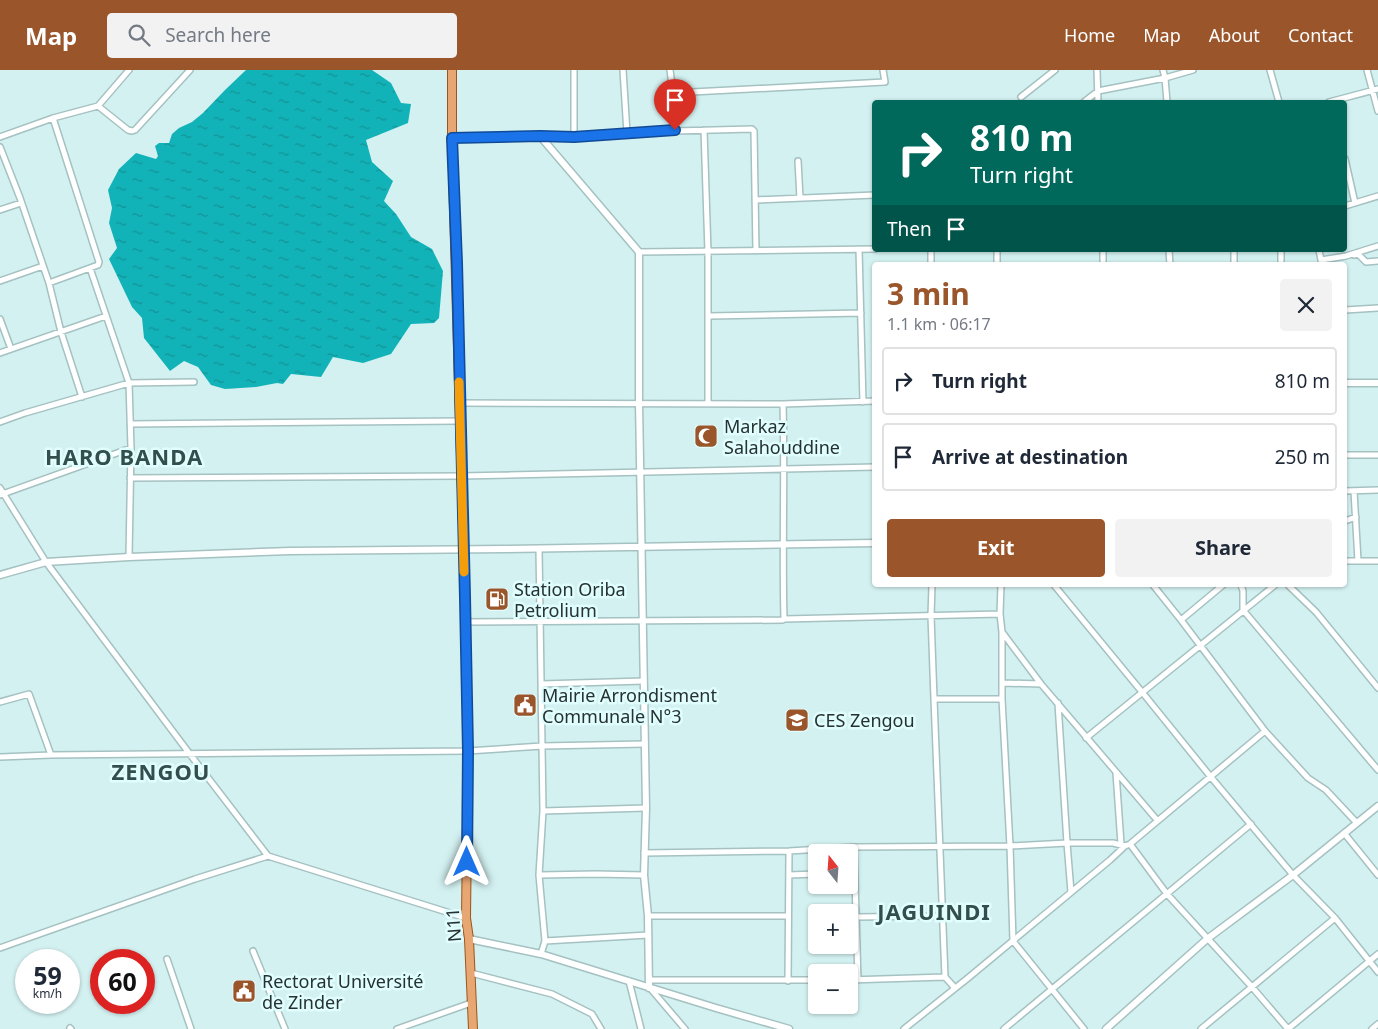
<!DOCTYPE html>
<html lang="en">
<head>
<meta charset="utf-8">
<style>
	body { margin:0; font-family:"Noto Sans",sans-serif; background:#f2f2f3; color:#1f2937; height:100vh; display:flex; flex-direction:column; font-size:19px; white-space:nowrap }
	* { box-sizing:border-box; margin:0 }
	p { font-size:16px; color:#747a83 }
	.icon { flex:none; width:28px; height:28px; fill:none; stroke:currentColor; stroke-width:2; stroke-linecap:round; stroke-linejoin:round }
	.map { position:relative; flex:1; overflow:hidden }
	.sheet { position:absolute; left:872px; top:192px; width:475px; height:325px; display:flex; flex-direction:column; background:#fff; border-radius:5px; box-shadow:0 1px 4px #0004 }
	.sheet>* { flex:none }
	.banner { position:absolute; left:872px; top:30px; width:475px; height:152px; border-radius:5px; box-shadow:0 1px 4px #0004; background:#00695c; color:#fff; overflow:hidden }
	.needle { width:32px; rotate:343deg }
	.buttons { position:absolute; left:808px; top:774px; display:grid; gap:10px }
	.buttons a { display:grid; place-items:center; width:50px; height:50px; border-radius:5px; background:#fff; box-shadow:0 1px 4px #0004; font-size:25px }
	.speed { position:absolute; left:15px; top:879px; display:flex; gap:10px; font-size:25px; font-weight:700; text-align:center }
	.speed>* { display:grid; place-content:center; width:65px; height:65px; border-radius:50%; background:#fff; box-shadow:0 1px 4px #0004; line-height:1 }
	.speed small { font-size:12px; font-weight:400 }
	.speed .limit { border:8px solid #d22; background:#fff; color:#111 }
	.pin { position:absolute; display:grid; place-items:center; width:42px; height:42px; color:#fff; margin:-51px -21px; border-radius:50% 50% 50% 0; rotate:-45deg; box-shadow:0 0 5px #0007 }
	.pin .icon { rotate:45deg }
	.me { position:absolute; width:55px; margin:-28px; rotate:0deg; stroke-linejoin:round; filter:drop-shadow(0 0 4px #0008) }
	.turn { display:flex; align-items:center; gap:18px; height:105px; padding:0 15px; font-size:22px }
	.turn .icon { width:65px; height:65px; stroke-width:2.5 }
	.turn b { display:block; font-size:35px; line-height:42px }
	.then { display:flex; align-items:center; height:48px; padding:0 15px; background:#0003; gap:10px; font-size:19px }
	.round { display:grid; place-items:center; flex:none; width:52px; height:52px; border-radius:5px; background:#f2f2f3 }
	.head { display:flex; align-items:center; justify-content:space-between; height:85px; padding:0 15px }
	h1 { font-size:30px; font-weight:700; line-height:38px; color:#9a552a }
	.cta { display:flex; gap:10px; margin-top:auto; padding:10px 15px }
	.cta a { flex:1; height:58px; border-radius:5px; background:#9a552a; color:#fff; font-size:20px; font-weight:700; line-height:58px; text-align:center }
	.cta a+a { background:#f2f2f3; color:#1f2937 }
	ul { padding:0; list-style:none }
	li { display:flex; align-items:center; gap:15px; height:68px; margin:0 10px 8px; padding:0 5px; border:2px solid #e0e1e3; border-radius:5px }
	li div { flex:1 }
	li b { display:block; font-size:19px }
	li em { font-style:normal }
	header { display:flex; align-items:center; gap:30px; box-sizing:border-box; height:70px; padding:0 25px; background:#9a552a; color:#fff }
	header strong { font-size:24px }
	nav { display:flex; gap:28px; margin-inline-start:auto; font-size:18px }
	.search { width:350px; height:45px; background:#f2f2f3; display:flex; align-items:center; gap:12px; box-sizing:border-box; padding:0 18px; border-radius:5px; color:#747a83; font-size:19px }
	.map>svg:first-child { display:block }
	.water { fill:url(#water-ripples) }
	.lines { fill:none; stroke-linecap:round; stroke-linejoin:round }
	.minor-casing { stroke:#a5c1c1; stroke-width:8 }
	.tertiary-casing { stroke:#a5c1c1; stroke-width:9 }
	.primary-casing { stroke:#9a561e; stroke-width:10 }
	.minor { stroke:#fff; stroke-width:5 }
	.tertiary { stroke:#fff; stroke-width:6 }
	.primary { stroke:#e8a672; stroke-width:8 }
	.route-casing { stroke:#114b97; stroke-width:12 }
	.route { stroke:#1a73e8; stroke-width:9 }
	.slow { stroke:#f59e0b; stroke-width:9 }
	.labels { text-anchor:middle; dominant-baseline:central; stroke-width:5; stroke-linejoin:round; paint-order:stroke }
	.poi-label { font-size:18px; fill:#263131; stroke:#e1feff; text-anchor:start }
	.street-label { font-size:18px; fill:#263131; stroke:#e1feff }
	.district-label { font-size:22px; font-weight:bold; letter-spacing:1px; fill:#344d4d; stroke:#e1feff }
</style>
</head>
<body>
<header>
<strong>Map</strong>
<div class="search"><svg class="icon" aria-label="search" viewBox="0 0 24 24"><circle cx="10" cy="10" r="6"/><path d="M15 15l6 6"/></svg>Search here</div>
<nav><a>Home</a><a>Map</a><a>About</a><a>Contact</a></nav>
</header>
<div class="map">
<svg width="1378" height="959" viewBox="0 0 1378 959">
	<defs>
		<pattern id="water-ripples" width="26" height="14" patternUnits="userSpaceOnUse" patternTransform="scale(1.25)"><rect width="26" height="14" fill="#12b3b8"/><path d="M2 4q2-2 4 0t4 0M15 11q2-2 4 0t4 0" fill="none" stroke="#119296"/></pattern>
	</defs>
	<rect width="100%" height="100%" fill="#d4f1f1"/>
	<path class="water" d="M246,0H372L391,13L401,33L411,34L408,53L366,70L372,92L393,111L384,131L396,144L411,167L432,179L443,201L439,248L434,253L411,254L391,284L363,293L333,287L321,307L291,304L283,314L277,313L256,317L225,319L211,315L198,297L184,291L170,301L144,268L142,248L132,237L109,189L117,178L109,153L112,138L108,120L119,99L136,83L156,89L158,86L155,76L159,73H169L172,64L179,58L192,52L203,43L225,20Z"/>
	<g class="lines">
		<g class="minor-casing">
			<path id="minor" d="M623,0L627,63
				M670,0L673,23L675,61
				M1097,0L1098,32
				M1163,0L1165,8L1167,32
				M1270,0L1279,32
				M1367,0L1378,41
				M673,23L885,12L883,0
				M1021,27L1055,0
				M1084,32L1098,21L1165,8L1193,0
				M1329,32L1378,19
				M98,36L128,60L132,61L135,60L190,0
				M704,60L708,182V333
				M540,66L574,67L675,61L752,59L754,61L756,181
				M0,67L53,48L98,36L129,0
				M574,67V0
				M0,77L20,128L49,213L61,262L82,327
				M1345,89L1355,133
				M798,91L800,128
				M755,130L875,125
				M1345,136L1378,126
				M0,140L21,133
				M859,179L863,332
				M931,180V195
				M1103,180V195
				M1169,180L1170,195
				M1234,180V195
				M1281,180V195
				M1319,180L1322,195
				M639,182L875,179
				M1354,185L1358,184L1366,192L1378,191
				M1321,190L1346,186L1378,176
				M997,195V180
				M90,198L129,313L131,378L129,487
				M0,211L43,196
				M49,213L98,195L99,192L53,48
				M1345,240L1378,238
				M709,246L861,243
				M0,249L11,279
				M0,283L106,246
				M459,333L783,334L875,331
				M783,334C785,405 782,477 784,549
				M0,352L25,343L129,313L194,312
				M130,354L460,351
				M1345,385H1378
				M130,408L461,406L875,397
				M0,418L46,492L189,683L268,786L466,848
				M1345,421L1378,420
				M1354,421L1358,491
				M0,425L131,378
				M1345,451L1356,447
				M539,479L543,741L539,805L545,871L541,884
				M1345,491H1378
				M932,515L931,546L934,629L945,907L955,918
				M1001,515L1000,544L1002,562V629L1010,776L1013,871L1084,959
				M1054,515L1142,622L1210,706L1293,805L1335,848L1378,902
				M1153,515L1181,550L1265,661L1308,708L1326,720L1356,752
				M1241,515L1243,521V540L1378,700
				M1288,515L1316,542L1378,618
				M1181,550L1223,515
				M465,552L783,550L784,549L1000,544
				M1002,562L1041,614L1157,750
				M1003,613L1041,614
				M541,614L644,611
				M934,629H1002
				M0,632L29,624L51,685
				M1058,633L1067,773L1071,822
				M1086,668L1275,515
				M0,687L51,685L468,681L542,676L645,674
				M1116,703L1121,774
				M543,741L646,738
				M1344,763L1378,805
				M1130,774L1167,824L1252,917L1288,959
				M854,777L858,910
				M644,783L789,781L854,777L1010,776L1067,773H1113L1125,776L1130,774L1265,661
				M539,805L596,804L644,805
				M789,805L816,804
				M648,846H788
				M856,847L942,846
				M545,871L648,865
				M0,878L195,809L268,786
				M253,881L285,959
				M167,889L191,959
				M471,903L552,924L592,944L601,959
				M649,910H816
				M849,910L945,907
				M629,911L641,959
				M788,911L789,781
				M650,918L685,959
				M70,958L71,959
				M397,959L471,933
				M904,959L968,908L1110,790L1125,776
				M1004,959L1251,754
				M1201,959L1335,848
				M1288,959L1378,884
				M1372,959L1378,954"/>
		</g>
		<g class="tertiary-casing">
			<path id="tertiary" d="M452,68L540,66L639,182V333L646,738L644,805L648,846L649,918
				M1345,313H1378
				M0,505L46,492L129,487L290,481L504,479L875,473
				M469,869L541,884L716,938L789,959
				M1106,959L1207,869L1293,805L1378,736"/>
		</g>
		<g class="primary-casing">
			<path id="primary" d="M452,0V68L465,527L468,681L466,848L469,869L473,959"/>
		</g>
		<use href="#minor" class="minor"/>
		<use href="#tertiary" class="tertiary"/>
		<use href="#primary" class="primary"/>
	</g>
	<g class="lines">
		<g class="route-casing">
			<path id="route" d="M467,792L468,681L465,527L457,193L452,68L540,66L574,67L675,60"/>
		</g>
		<use href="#route" class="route"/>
		<path class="slow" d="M459,312L464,502"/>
	</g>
	<defs>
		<g id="mosque-square" transform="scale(1.25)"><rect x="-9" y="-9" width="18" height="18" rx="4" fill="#9a552a" stroke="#e1feff"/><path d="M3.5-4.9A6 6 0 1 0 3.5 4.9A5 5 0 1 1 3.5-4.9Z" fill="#fff"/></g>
		<g id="fuel-square" transform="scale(1.25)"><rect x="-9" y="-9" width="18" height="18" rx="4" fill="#9a552a" stroke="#e1feff"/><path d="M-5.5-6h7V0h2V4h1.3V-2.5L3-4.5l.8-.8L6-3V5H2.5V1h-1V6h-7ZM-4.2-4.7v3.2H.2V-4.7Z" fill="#fff"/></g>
		<g id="civic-square" transform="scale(1.25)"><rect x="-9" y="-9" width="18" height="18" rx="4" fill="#9a552a" stroke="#e1feff"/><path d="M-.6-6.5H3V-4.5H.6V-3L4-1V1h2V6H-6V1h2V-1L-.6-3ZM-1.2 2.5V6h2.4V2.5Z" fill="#fff"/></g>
		<g id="school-square" transform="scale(1.25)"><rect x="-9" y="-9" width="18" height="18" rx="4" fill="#9a552a" stroke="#e1feff"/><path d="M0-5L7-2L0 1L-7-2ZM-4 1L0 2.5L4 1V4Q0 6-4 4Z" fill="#fff"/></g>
	</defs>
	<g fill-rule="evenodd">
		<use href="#mosque-square" x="706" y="366"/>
		<use href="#fuel-square" x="497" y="529"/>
		<use href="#civic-square" x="525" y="635"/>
		<use href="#school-square" x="797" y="650"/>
		<use href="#civic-square" x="244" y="921"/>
	</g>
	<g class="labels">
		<g class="poi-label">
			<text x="724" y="356">Markaz<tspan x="724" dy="21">Salahouddine</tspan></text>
			<text x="514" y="519">Station Oriba<tspan x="514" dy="21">Petrolium</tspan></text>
			<text x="542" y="625">Mairie Arrondisment<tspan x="542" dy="21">Communale N°3</tspan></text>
			<text x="814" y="650">CES Zengou</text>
			<text x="262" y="911">Rectorat Université<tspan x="262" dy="21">de Zinder</tspan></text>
		</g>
		<g class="street-label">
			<text transform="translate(453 855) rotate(-94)">N11</text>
		</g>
		<g class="district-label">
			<text x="124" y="386">HARO BANDA</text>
			<text x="161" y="701">ZENGOU</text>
			<text x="934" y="841">JAGUINDI</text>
		</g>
	</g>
</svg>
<div class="buttons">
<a><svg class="needle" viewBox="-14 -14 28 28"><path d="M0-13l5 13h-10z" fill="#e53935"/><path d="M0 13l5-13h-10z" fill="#747a83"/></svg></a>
<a>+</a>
<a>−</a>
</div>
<div class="speed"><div>59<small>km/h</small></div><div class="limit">60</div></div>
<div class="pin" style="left:675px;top:60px;background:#d93025"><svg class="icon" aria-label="arrive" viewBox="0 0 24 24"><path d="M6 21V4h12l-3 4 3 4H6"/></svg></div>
<svg class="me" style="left:467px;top:792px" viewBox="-20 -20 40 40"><path d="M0-17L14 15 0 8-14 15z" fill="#1a73e8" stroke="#fff" stroke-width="4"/></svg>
<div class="banner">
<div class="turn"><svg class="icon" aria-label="right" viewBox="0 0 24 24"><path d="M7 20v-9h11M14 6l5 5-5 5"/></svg><div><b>810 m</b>Turn right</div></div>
<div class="then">Then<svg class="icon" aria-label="arrive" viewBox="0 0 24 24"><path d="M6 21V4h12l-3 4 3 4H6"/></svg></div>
</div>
<section class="sheet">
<div class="head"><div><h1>3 min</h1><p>1.1 km · 06:17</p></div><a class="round"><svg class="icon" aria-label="close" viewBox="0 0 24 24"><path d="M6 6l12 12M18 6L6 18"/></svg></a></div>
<ul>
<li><svg class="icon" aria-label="right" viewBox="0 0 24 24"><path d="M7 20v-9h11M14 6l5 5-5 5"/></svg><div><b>Turn right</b></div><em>810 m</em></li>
<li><svg class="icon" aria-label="arrive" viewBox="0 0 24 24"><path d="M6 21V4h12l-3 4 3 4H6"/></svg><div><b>Arrive at destination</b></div><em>250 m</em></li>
</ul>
<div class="cta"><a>Exit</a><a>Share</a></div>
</section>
</div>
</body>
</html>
